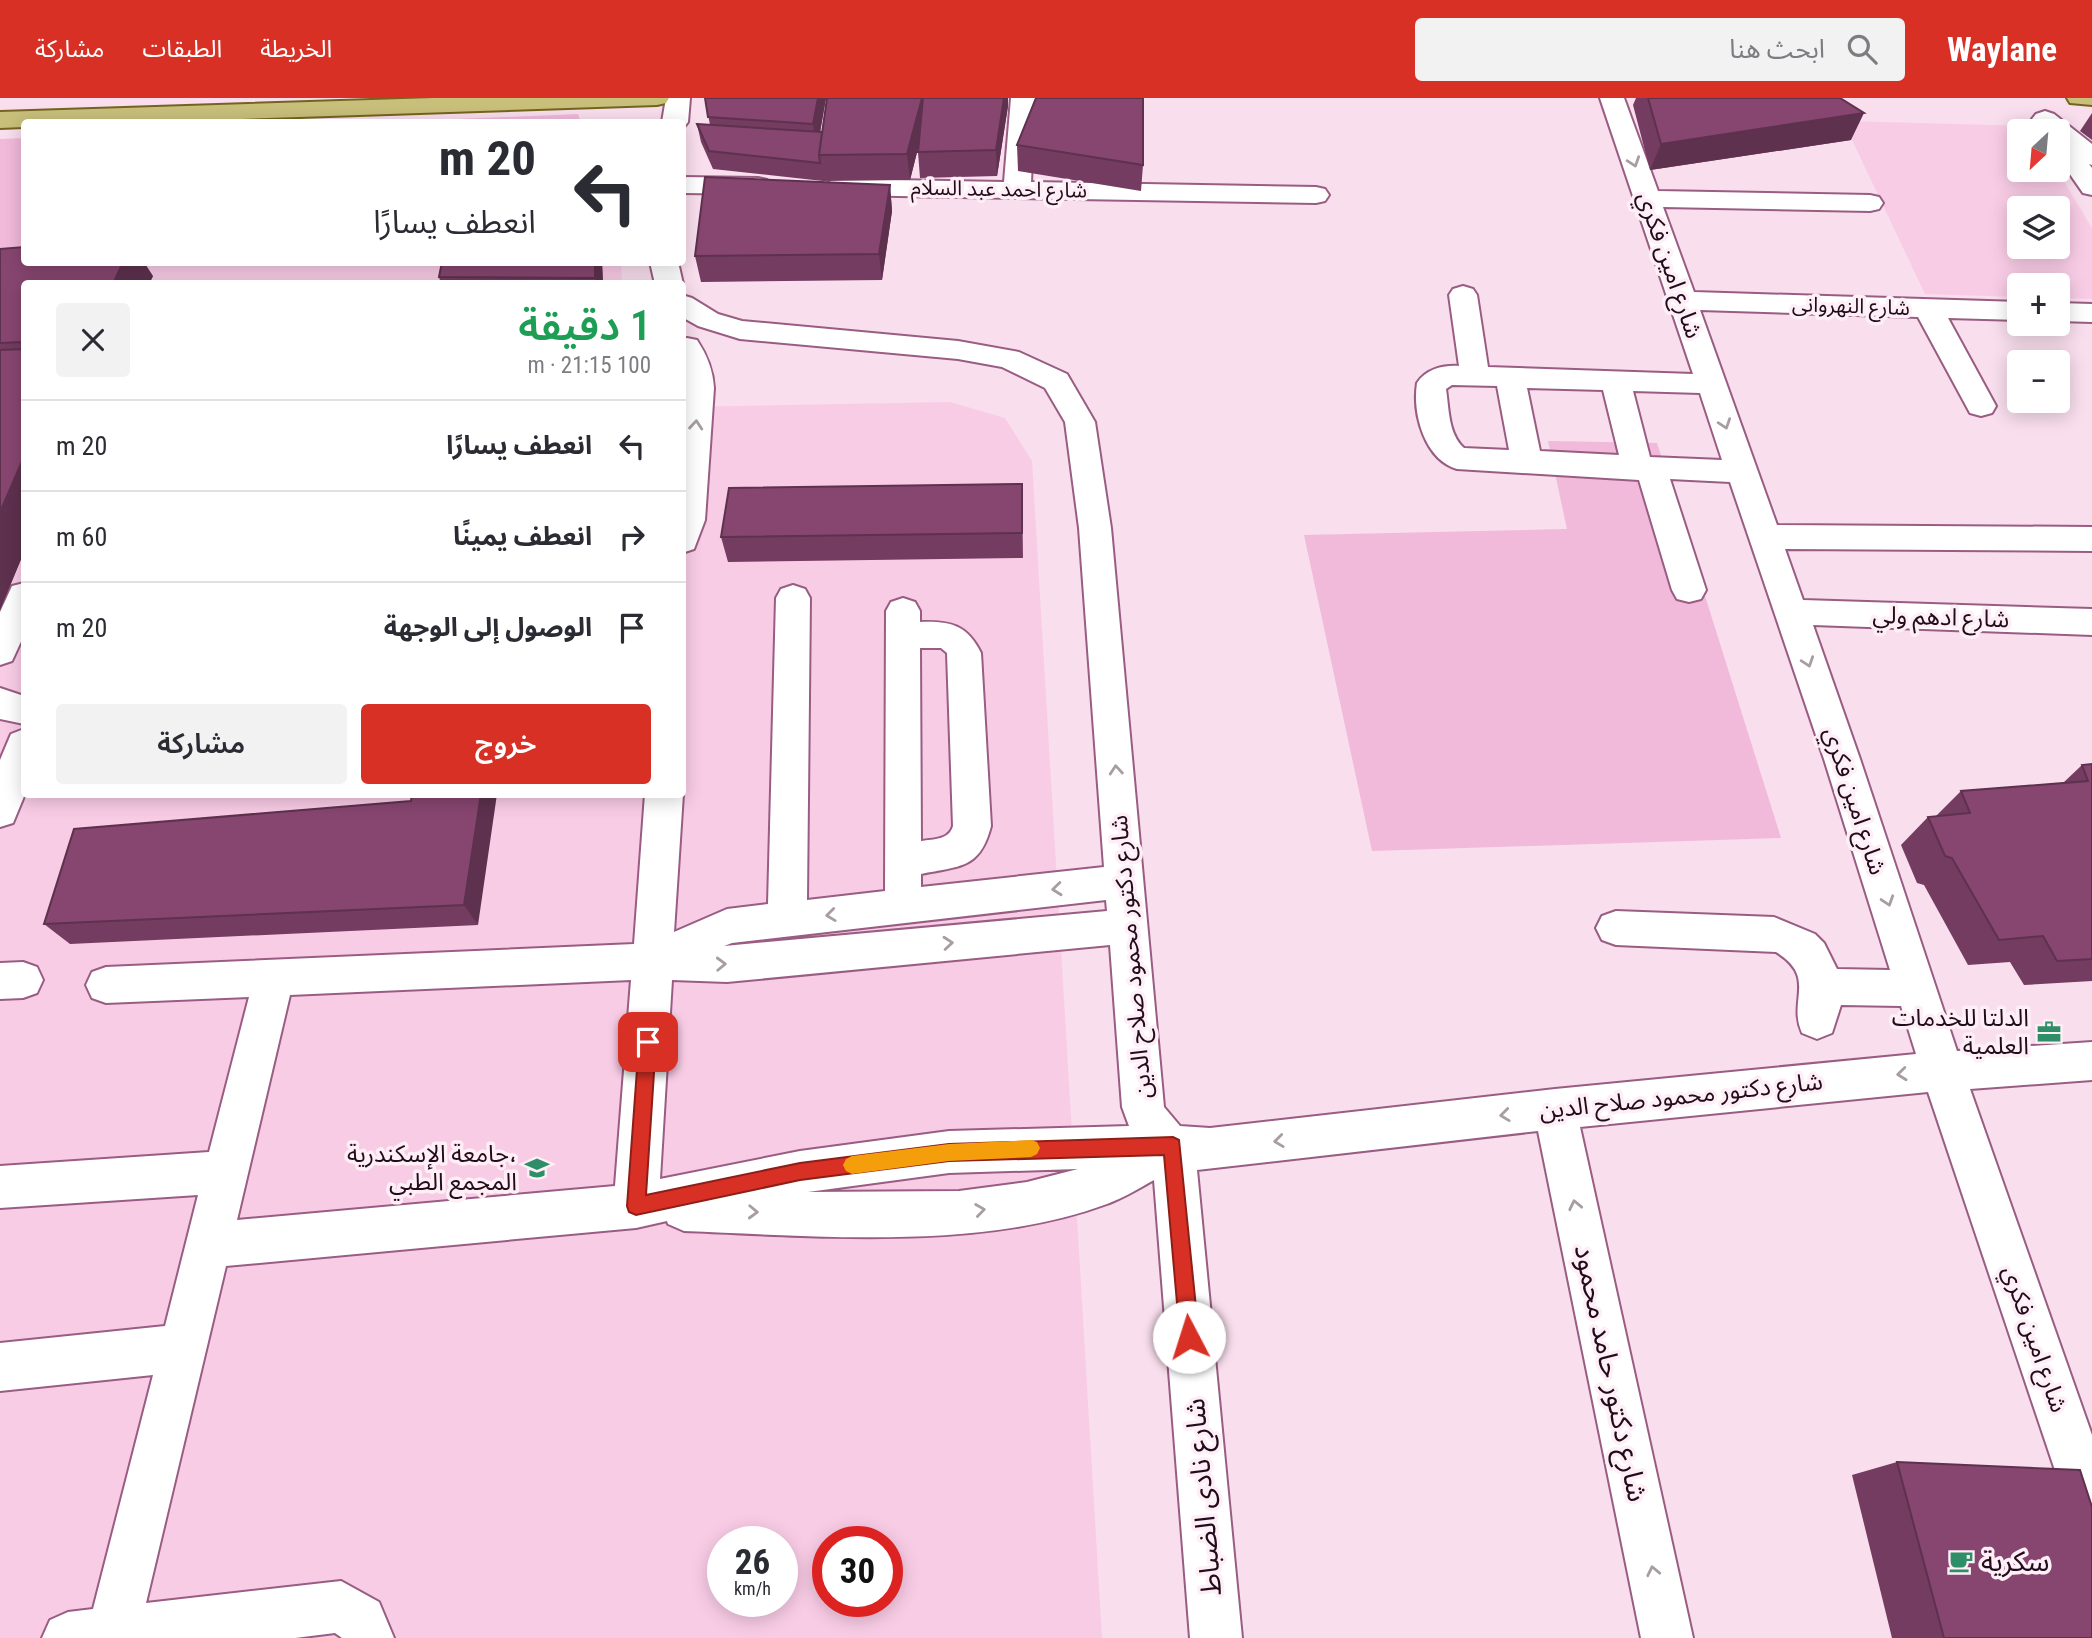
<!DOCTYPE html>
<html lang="ar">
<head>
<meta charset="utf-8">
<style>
	body { margin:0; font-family:"Roboto Condensed","Noto Sans Arabic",sans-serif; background:#f2f2f3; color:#2b2b33; direction:rtl; height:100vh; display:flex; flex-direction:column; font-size:26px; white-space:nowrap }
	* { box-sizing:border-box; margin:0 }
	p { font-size:23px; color:#7c7c81 }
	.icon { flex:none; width:38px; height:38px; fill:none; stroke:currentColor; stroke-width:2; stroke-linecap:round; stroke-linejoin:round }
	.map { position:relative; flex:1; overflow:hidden; direction:ltr }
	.details { position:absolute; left:21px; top:182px; width:665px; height:518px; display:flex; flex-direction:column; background:#fff; border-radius:7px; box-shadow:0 4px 18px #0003; direction:rtl }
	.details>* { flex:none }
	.top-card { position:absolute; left:21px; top:21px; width:665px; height:147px; border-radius:7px; box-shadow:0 4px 18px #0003; direction:rtl; background:#fff; color:#2b2b33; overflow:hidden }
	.needle { width:46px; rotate:206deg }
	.controls { position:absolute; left:2007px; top:21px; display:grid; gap:14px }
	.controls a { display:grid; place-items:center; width:63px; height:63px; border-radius:7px; background:#fff; box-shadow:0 4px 18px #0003; font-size:35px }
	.speed { position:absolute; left:707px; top:1428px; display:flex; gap:14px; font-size:35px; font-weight:700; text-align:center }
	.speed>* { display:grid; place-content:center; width:91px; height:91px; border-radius:50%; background:#fff; box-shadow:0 4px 18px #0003; line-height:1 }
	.speed small { font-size:18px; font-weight:400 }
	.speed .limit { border:10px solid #d22; background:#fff; color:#111 }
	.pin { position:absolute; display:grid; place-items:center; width:60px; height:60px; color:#fff; margin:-30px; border-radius:14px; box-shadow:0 4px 10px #0006 }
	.me { position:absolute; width:77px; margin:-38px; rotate:355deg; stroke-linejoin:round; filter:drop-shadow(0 0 5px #0008) }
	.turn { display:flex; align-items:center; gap:24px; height:147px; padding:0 35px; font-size:32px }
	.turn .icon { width:91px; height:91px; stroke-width:2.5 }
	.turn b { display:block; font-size:49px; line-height:60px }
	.round { display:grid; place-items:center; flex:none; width:74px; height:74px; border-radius:7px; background:#f2f2f3 }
	.head { display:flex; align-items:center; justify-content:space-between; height:119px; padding:0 35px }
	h1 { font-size:42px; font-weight:600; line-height:52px; color:#1e9e55 }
	.cta { display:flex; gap:14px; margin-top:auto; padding:14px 35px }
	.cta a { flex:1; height:80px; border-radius:7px; background:#d93025; color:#fff; font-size:28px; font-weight:600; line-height:80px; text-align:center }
	.cta a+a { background:#f2f2f3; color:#2b2b33 }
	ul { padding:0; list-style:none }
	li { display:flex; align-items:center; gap:21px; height:91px; padding:0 35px; border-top:2px solid #e1e1e2 }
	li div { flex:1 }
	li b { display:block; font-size:26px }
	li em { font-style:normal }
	header { display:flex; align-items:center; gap:42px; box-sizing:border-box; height:98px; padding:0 35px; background:#d93025; color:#fff }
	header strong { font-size:33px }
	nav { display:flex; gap:38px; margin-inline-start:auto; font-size:24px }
	.search { width:490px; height:63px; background:#f2f2f3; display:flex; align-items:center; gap:18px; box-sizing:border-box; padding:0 24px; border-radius:7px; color:#7c7c81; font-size:26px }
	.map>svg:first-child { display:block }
	.built { fill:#f9cce6; fill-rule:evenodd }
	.green { fill:#f1b9da }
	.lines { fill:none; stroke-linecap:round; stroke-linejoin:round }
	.minor-casing { stroke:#995d83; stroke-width:4 }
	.major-casing { stroke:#75641f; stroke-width:4 }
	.minor { fill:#fff; fill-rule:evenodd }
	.major { fill:#c7bf7a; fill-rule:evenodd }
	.wall { fill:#743c60 }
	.shaded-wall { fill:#5e314e }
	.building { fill:#874670; stroke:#5e314e; stroke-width:2 }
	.oneway { stroke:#a79da3 }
	.route { fill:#d93025; stroke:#8d1f18; stroke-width:2 }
	.slow { fill:#f59e0b }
	.labels { text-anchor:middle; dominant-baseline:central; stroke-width:7; stroke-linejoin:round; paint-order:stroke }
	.far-street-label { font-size:21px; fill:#220b1a; stroke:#feeff7 }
	.street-label { font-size:24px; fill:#220b1a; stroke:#feeff7 }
	.poi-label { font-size:24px; fill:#220b1a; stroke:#feeff7; text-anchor:end }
	.near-street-label { font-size:28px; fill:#220b1a; stroke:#feeff7 }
	.near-poi-label { font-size:28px; fill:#220b1a; stroke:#feeff7; text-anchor:start }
</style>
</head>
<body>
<header>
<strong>Waylane</strong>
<div class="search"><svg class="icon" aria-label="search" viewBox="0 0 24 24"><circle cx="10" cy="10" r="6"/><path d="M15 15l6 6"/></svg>ابحث هنا</div>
<nav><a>الخريطة</a><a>الطبقات</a><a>مشاركة</a></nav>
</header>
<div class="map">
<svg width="2092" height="1540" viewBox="0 0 2092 1540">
	<rect width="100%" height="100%" fill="#f9deed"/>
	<path class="built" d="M1843,23L2030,28L2033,33H2020V72H2057L2092,130V201L2058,200V187H2020L2019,199L1925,196ZM2020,110H2058V149H2020Z
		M250,164L621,165L622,186H24V696H682L683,309L950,304L1005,320L1032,363L1102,1540H0V171ZM723,1444H782V1503H723ZM828,1444H887V1503H828Z"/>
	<path class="green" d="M578,16L581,24H384Z
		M24,40V164L250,165L0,171V41Z
		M1548,343L1657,345L1781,740L1372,753L1304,437L1567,431Z"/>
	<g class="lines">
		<g class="minor-casing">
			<path id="minor" d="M666,0H690L688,24L684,29L682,24H662Z
				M1011,0H1035L1031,84L1316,89L1325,91L1329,97L1325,103L1316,105L839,97L830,95L826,89L830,83L839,81L1004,84Z
				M1600,0H1624L1658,93L1870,97L1879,99L1883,105L1879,111L1870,113L1663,109L1694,194L2020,204V222L1948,220L1996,308L1992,315L1981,318L1970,315L1918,219L1700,212L1777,427L2092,429V453L1785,451L1803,502L2092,511V537L1813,527L1860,661L1957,953L2092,944V982L1970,991L2092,1337V1433L2074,1426L2067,1408L1928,994L1580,1029L1693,1540H1641L1538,1033L1197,1072L1242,1540H1190L1154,1082C1138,1091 1123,1100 1107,1106C980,1153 817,1138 684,1133L668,1126L667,1123L636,1130L226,1168L146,1505L341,1483L379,1504L394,1540H342L335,1535L295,1540H42L50,1522L68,1514L93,1511L153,1277L0,1293V1245L165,1228L198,1097L0,1110V1068L209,1054L249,899L106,905L92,900L86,887L92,874L106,869L634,846L645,696H683L674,834L727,811L768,806L776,500L781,491L793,487L805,491L810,500L807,802L885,793L886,513L891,504L903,500L915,504L920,513V524C951,523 967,527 981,555L991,728C980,771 960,768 921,776V789L1104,769L1079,430L1065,324L1045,290L1002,269L958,261L740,241L698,228L682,219V197L692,200L718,216L742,223L958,243L1019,254L1067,276L1095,324L1111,430L1164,1009L1180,1028L1210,1030L1555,991L1916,956L1901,908L1841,907L1832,935L1817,941L1802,935C1787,902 1818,880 1776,854L1616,847L1602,842L1596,830L1602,818L1616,813L1774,819L1815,836L1824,845L1837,871L1890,872L1824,661L1730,384L1670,381L1706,492L1701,501L1689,504L1677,501L1672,492L1639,382L1457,371C1425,362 1412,316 1417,285C1426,271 1443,267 1459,268L1449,197L1453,191L1463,188L1473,191L1477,197L1488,269L1693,276ZM1452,287L1497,288L1509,352L1464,350C1448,336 1449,310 1446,291ZM1527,290L1603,292L1619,357L1540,353ZM1633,293L1700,295L1722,362L1650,359ZM920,550H941L947,555L953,728C949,742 934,741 921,743ZM1106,802L1107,813L724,848L732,845ZM1110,847L1122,1009L1129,1028L949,1033L800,1053L660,1081L672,882L727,884ZM631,882L615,1088L237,1122L290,897ZM1078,1071L1027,1084L959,1093L808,1094L949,1075Z
				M2045,13L2054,16L2092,46V67L2089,66L2092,70V97L2083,95L2058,59V33H2045L2032,21L2036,16Z
				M682,79L758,80L767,82L771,88L767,94L758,96L682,95Z
				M650,164H678L683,186L682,187L655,186Z
				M2058,205L2092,206V224L2058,223Z
				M687,240L697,242C707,257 713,272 714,290L705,422L694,451L682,455V241Z
				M24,485V537L12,563L0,567V514L12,488Z
				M0,590L24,598V626L0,621Z
				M24,631L25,696L13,725L0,729V662L11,636Z
				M23,864L37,869L43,882L37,895L23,900L0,901V865Z"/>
		</g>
		<g class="major-casing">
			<path id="major" d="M433,0H669L666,5L657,7L151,24H24V29L0,30V14Z
				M2067,0H2092V7L2070,5Z"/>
		</g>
		<use href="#minor" class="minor"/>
		<use href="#major" class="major"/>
	</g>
	<path class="wall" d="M705,0H826L820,34L1008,8L997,78L920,80L918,54L919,46L910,82L823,83L713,71L701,44L697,26L710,27Z
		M1636,0H1840L1851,42L1650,72L1633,7Z
		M2092,15V42L2080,33Z
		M1017,47L1143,67L1141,93L1018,73Z
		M890,87L892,113L882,182L701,184L695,158Z
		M0,151L153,178L149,186H24V454L0,512Z
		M442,164H602L603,186H441L439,179Z
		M1022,386L1023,460L728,464L721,439Z
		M2092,666V883L2024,887L2010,864L1968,867L1924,787L1917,785L1901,747L1928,719L1936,718L1961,693L2063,685L2082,667Z
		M411,703L478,827L70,846L44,826Z
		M1897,1364L2092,1540H1892L1852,1377Z"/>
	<path class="shaded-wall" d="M818,0H826L817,52L813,26Z
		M922,0H924L926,19L910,82L907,56Z
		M1004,0H1008V8L997,78L996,52Z
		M1864,15L1851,42L1650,72L1661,46Z
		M890,87L892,113L882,182L879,156Z
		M123,164H144L153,178L149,186H113Z
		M595,164H602L603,186H597L595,180Z
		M24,359V454L0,512V414Z
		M481,696H497L478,827L464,807Z"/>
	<path class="building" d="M705,0H818L813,26L708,19Z
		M827,0H922L907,56L819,57Z
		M923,0H1004L996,52L918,54Z
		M1036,0H1143V67L1017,47Z
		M1648,0H1840L1864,15L1661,46Z
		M697,26L822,34L819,57L820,65L709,53Z
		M705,79L890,87L879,156L695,158Z
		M24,149V164H123L113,186H24V244L0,245V151Z
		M442,164H595V180L439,179Z
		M24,251V359L0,414V252Z
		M1022,386V435L721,439L729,390Z
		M2092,666V861L2057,863L2043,838L1999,842L1952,760L1945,758L1928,719L1970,715L1961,693L2088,683L2082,667Z
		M412,696H481L464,807L44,826L74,731L411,703Z
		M1897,1364L2080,1372L2092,1409V1540H1944Z"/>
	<defs><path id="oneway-chevron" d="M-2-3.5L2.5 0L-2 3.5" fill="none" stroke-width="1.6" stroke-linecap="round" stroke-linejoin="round" transform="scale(1.75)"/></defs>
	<g class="oneway">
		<use href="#oneway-chevron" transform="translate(1634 64) rotate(71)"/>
		<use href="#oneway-chevron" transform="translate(1725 326) rotate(71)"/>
		<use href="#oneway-chevron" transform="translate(696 327) rotate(-85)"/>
		<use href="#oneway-chevron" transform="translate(1808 564) rotate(71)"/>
		<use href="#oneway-chevron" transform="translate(1116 672) rotate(-95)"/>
		<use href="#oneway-chevron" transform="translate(1057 791) rotate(174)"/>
		<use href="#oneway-chevron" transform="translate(1888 803) rotate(72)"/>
		<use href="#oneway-chevron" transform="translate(831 817) rotate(173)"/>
		<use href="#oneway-chevron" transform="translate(948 845) rotate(-5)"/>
		<use href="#oneway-chevron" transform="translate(721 866) rotate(-2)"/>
		<use href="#oneway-chevron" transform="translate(1902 976) rotate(174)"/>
		<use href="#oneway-chevron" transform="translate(1505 1017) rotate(173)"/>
		<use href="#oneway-chevron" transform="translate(1279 1043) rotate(173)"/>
		<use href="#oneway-chevron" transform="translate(1575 1107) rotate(-102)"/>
		<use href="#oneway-chevron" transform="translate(980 1112) rotate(-8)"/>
		<use href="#oneway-chevron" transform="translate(753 1114) rotate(2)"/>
		<use href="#oneway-chevron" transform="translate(1653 1473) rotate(-102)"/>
	</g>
	<path class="route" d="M648,936L654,939L656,944L646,1097L800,1065L949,1046L1173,1039L1179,1042L1199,1239L1196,1246L1189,1249L1183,1246L1180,1239L1164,1057L949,1063L800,1082L636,1117L629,1114L627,1108L639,944L642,939Z"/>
	<path class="slow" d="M1031,1042L1037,1044L1040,1050L1037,1056L1031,1059L949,1063L852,1076L846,1073L843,1067L846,1061L852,1058L949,1046Z"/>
	<defs>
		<g id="office-bare" transform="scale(1.89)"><path d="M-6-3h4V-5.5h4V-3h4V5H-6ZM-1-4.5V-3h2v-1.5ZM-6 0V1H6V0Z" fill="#2e8e67" stroke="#feeff7" stroke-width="2.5" paint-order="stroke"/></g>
		<g id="university-bare" transform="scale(1.89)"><path d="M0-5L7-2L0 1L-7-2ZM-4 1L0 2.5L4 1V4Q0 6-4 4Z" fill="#2e8e67" stroke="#feeff7" stroke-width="2.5" paint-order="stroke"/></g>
		<g id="cafe-bare" transform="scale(1.89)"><path d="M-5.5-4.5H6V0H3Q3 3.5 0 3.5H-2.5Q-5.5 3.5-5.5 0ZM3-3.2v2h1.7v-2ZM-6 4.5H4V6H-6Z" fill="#2e8e67" stroke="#feeff7" stroke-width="2.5" paint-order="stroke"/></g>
	</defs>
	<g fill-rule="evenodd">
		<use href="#office-bare" x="2049" y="934"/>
		<use href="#university-bare" x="537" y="1070"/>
		<use href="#cafe-bare" x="1961" y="1463"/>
	</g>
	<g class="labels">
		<g class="far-street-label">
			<text transform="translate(999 91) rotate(1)">شارع احمد عبد السلام</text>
			<text transform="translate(1851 208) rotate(2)">شارع النهروانى</text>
		</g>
		<g class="street-label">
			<text transform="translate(1670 167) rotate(71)">شارع امين فكري</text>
			<text transform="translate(1941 519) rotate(2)">شارع ادهم ولي</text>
			<text transform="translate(1855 703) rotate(72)">شارع امين فكري</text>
			<text transform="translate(1131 859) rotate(-95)">شارع دكتور محمود صلاح الدين</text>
			<text transform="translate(1681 998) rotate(-6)">شارع دكتور محمود صلاح الدين</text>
			<text transform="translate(2035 1241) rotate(71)">شارع امين فكري</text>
		</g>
		<g class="poi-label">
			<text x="2029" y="920">الدلتا للخدمات<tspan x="2029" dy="28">العلمية</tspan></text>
			<text x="517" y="1056">جامعة الإسكندرية،<tspan x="517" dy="28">المجمع الطبي</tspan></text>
		</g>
		<g class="near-street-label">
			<text transform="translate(1611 1275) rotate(78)">شارع دكتور حامد محمود</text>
			<text transform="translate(1203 1399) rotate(-95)">شارع نادى الضباط</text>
		</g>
		<g class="near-poi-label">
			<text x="1981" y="1463">سكرية</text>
		</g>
	</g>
</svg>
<div class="controls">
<a><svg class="needle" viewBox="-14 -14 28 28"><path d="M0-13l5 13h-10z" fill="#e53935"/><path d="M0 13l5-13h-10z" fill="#7c7c81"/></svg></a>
<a><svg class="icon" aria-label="layers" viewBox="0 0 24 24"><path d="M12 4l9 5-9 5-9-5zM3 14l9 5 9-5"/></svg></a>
<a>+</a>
<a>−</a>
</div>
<div class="speed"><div>26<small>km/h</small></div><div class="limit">30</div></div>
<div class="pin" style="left:648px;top:944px;background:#d93025"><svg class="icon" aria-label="arrive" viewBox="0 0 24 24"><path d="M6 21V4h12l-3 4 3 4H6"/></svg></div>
<svg class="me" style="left:1189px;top:1239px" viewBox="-20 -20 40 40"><circle r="19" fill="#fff"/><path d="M0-13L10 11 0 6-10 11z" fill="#d93025"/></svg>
<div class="top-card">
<div class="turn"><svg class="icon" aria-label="left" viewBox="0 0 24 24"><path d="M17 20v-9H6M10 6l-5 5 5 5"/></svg><div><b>20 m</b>انعطف يسارًا</div></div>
</div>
<section class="details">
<div class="head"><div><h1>1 دقيقة</h1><p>100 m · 21:15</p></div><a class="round"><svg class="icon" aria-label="close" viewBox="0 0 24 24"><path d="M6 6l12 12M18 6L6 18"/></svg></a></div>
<ul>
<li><svg class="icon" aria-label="left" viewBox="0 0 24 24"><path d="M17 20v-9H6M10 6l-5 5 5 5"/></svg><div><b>انعطف يسارًا</b></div><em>20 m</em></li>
<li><svg class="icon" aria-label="right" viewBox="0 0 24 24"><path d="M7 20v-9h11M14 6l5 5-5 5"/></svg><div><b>انعطف يمينًا</b></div><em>60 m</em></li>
<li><svg class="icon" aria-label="arrive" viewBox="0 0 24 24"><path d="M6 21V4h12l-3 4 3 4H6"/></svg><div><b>الوصول إلى الوجهة</b></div><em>20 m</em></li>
</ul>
<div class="cta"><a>خروج</a><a>مشاركة</a></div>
</section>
</div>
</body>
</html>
